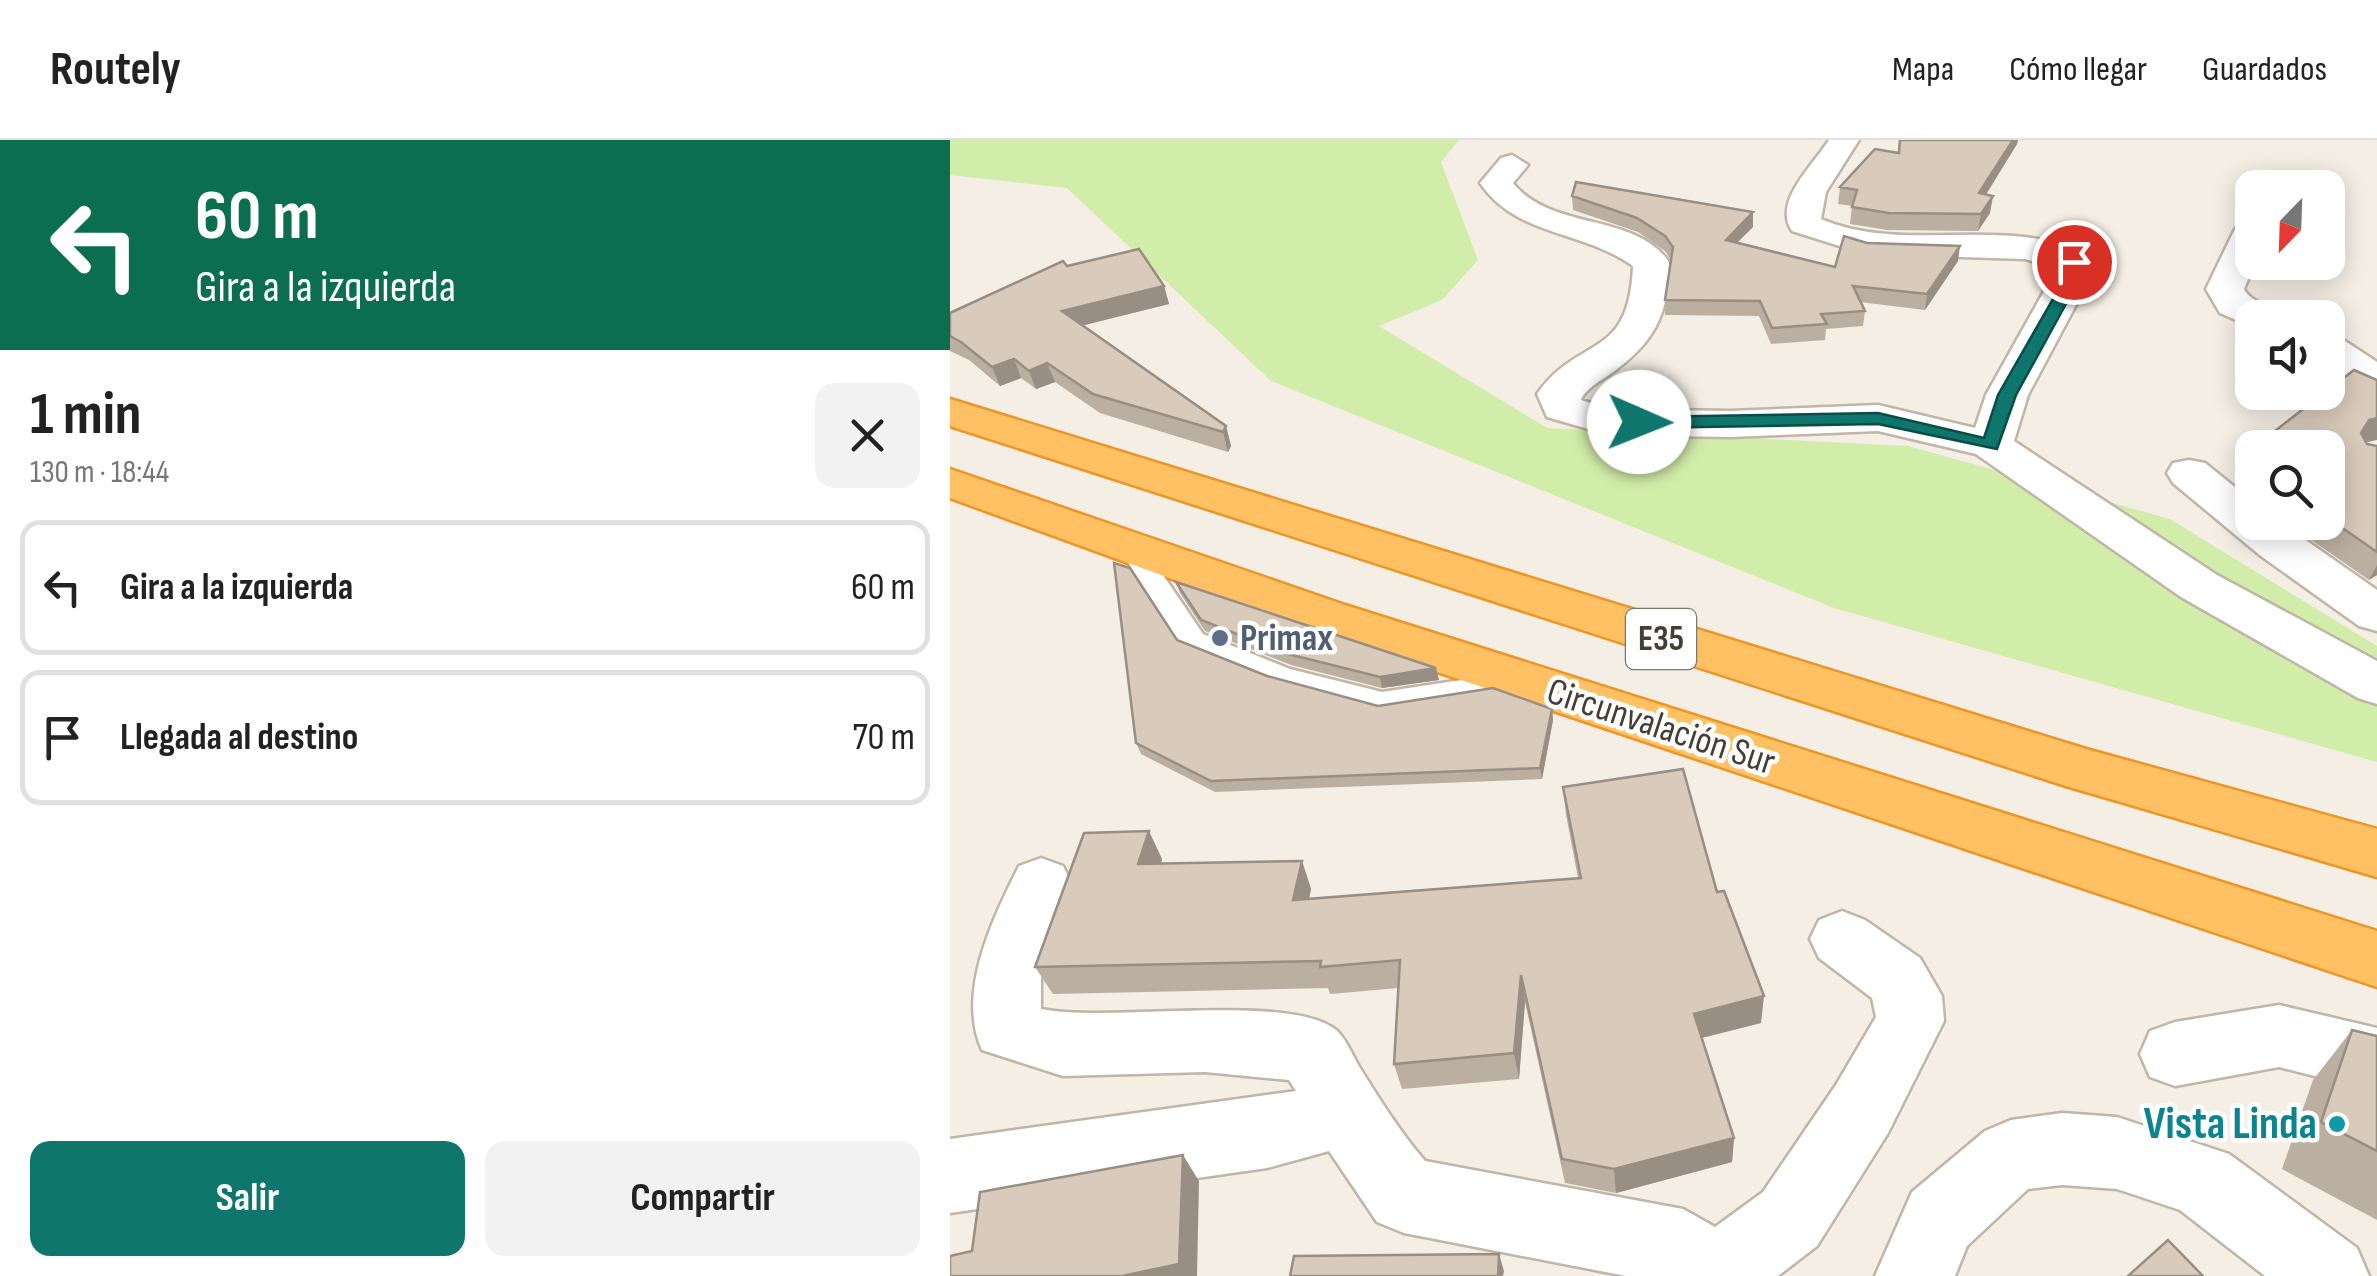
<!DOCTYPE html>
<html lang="es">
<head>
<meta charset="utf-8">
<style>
	body { margin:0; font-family:"Sofia Sans Condensed",sans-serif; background:#f2f2f2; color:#222; height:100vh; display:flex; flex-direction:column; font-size:38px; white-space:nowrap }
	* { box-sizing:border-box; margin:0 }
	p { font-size:32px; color:#767676 }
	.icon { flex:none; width:55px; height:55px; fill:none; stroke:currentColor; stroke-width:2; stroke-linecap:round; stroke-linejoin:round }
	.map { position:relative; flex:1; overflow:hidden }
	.panel { display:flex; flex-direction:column; background:#fff; width:950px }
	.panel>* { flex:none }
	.banner { background:#0b6e4f; color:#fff; overflow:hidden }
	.needle { width:65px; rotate:203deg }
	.tools { position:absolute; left:1285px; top:30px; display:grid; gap:20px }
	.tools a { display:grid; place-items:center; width:110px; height:110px; border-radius:20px; background:#fff; box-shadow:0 5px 25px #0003; font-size:50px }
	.pin { position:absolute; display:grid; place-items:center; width:85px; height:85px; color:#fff; margin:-42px; border:5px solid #fff; border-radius:50%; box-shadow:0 2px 10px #0007 }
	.me { position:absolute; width:110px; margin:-55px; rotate:91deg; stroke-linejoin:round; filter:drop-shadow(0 0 8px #0008) }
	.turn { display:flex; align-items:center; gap:35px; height:210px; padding:0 30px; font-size:45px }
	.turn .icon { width:130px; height:130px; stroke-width:2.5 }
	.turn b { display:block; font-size:70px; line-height:85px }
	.round { display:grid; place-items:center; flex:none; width:105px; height:105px; border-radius:20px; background:#f2f2f2 }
	.headline { display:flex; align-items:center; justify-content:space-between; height:170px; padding:0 30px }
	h1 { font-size:60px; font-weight:700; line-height:75px }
	.action { display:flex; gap:20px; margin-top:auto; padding:20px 30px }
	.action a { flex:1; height:115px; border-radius:20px; background:#0f766e; color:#fff; font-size:40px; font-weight:700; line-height:115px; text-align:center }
	.action a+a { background:#f2f2f2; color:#222 }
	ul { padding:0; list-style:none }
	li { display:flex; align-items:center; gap:30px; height:135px; margin:0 20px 15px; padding:0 10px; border:5px solid #e0e0e0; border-radius:20px }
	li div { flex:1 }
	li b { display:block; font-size:38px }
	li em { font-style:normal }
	header { display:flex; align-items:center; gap:60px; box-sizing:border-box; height:140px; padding:0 50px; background:#fff; border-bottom:2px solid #e0e0e0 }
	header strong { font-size:48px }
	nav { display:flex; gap:55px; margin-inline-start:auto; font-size:35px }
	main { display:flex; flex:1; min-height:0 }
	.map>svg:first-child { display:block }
	.green { fill:#d2eca9 }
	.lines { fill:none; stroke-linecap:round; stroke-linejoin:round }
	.lane-casing { stroke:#c0b5a6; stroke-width:5 }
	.street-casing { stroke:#c0b5a6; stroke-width:5 }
	.highway-casing { stroke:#eb9627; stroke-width:5 }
	.lane { fill:#fff; fill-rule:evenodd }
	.street { fill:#fff; fill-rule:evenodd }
	.highway { fill:#ffc163; fill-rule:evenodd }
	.wall { fill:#bbafa1 }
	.shaded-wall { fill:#988e83 }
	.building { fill:#d9cbbb; stroke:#988e83; stroke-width:2.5 }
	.route { fill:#0f766e; stroke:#0a4d48; stroke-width:2.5 }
	.service-dot { fill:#5c6f8a; stroke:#fff; stroke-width:4 }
	.culture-dot { fill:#0f9aa8; stroke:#fff; stroke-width:4 }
	.labels { text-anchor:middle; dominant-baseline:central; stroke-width:9; stroke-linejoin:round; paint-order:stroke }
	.shield { fill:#fff; stroke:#7e7870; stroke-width:2.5 }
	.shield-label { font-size:35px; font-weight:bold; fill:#463e33 }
	.service-label { font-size:38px; font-weight:bold; fill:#4e5e75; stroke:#fff; text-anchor:start }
	.street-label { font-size:38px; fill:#463e33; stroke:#fff }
	.near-culture-label { font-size:45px; font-weight:bold; fill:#0d838f; stroke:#fff; text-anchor:end }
</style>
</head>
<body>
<header>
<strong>Routely</strong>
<nav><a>Mapa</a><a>Cómo llegar</a><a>Guardados</a></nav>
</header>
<main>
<section class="panel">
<div class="banner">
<div class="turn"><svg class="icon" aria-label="left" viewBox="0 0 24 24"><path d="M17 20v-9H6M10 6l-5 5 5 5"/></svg><div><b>60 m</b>Gira a la izquierda</div></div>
</div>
<div class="headline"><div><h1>1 min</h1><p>130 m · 18:44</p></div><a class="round"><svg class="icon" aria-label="close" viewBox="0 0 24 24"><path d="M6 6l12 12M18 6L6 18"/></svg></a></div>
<ul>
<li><svg class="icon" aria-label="left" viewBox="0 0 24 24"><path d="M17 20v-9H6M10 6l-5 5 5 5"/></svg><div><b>Gira a la izquierda</b></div><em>60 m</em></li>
<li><svg class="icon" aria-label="arrive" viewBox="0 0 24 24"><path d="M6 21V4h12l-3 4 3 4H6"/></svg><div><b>Llegada al destino</b></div><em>70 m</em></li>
</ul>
<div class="action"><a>Salir</a><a>Compartir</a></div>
</section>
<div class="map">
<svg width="1427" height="1136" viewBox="0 0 1427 1136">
	<rect width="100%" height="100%" fill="#f4eee4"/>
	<path class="green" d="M0,0H509L491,22L528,120L492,160L429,186L597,288L958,306L1220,379L1427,506V622L884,468L321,241L117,48L0,35Z"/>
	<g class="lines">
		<g class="lane-casing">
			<path id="lane" d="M183,402L192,404L253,494L340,529L432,552L571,531L581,534L586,541L581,548L571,551L432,574L322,544L233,508L170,410Z"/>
		</g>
		<g class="street-casing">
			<path id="street" d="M879,0H909L876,52L871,79C955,115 1053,74 1136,114L1144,131L1078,255L1064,301L1267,435L1427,521V564L1408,558L1231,457L1026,314L928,291L780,297L659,295L597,277L587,254C629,194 679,222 683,126C633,90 567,97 530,43L551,18L562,15L578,25L563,43C601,91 685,72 719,122C719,176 703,204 659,235C648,242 635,250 631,260L661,269L780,271L928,265L1025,288L1036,255L1107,128L1075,119L915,114L842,91C822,62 864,24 879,0Z
				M1302,81L1305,122L1294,149C1302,164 1320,163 1330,178H1302V187L1270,173L1256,149L1284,91L1289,84Z
				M1378,195L1392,199L1427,222V253L1412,250L1378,225Z
				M1239,320L1255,323L1302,361V382H1330L1427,450V491L1409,486L1311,416L1223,343L1217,333L1223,323Z
				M91,718L113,726L122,744L91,838V869C158,883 339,852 386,890C396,898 403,917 410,928C430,960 450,992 475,1021L733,1069L765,1087L813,1052L886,945L926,877L922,858L869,818L860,799L869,780L892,771L915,780L970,818L992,856L994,881L938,993L867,1106L828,1136H676L454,1093L427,1082L379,1011L317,1028L0,1073V999L346,951L339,940L255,932L113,936L32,910C6,853 43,778 69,726Z
				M1329,865L1427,888V952L1329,927L1225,946L1200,937L1190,914L1200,891L1225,882Z
				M1112,973L1167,977L1279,1014L1407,1108L1419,1136H1315L1230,1070L1167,1049L1112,1045L1078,1049L1017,1106L1005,1136H925L962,1052L1035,991L1061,980Z"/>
		</g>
		<g class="highway-casing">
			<path id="highway" d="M0,259L1136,609L1427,689V737L1116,646L0,286Z
				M0,329L395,465L1427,791V847L359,489L0,358Z"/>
		</g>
		<use href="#lane" class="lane"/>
		<use href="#street" class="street"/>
		<use href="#highway" class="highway"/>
	</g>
	<path class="wall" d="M949,0H1068L1067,4L1036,55L1040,73L1028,91L937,90L900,84L902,66L888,64L890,47L948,13Z
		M622,56L803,87L787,102L885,127L917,103L1008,121L975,170L910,162L915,171L913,186L876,189L875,200L821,204L809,176L715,175V160L721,120L715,111L688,92L623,70Z
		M117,126L214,146L219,164L133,185L276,286L281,306L278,312L150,273L105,242L86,249L71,238L50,246L19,220L0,211V173Z
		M1416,302L1417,304L1427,306V435L1419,440L1350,392L1354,382H1378V308Z
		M1302,308V343L1288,336L1298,312Z
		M226,442L486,528L489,540L432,548L341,525L255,491L230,453Z
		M317,536L428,566L602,569L603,580L592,639L265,652L191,614L186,603Z
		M613,647L767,752L811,883L752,898L784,998L782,1022L666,1053L615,1043L575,862L569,939L452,949L444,924L448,848L380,854L378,848L103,854L85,827L212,719L211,724L352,721L361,749L359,759L628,738L616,675Z
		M1402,890L1427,896V1080L1332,1029L1363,940Z"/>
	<path class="shaded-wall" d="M1063,0H1068L1067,4L1026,70L1029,53Z
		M1043,56L1040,73L1028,91L1031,74Z
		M803,72V87L776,114V100Z
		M1010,106L1008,121L975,170L977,154Z
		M214,146L219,164L119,189L112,171Z
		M64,219L71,238L50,246L42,227Z
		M97,223L105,242L86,249L79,231Z
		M1427,278V300L1408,304L1411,293L1419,280Z
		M276,286L281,306L278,312L273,292Z
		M1427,425V435L1419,440Z
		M486,528L489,540L432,548L430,537Z
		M602,569L603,580L592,639L590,628Z
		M199,691L212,719L202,752L188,724Z
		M352,721L361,749L353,788L343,760Z
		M571,835L575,862L569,939L564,913Z
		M814,856L811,883L743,900L744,874Z
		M784,998L782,1022L666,1053L664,1029Z
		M233,1015L249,1041L247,1136H172Z
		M549,1114L554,1131L553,1136H548Z"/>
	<path class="building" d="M950,0H1063L1029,53L1043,56L1031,74L939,73L902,67L907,50L890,47L925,9L949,13Z
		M626,42L803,72L776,100L885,127L894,96L917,103L1010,106L977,154L903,146L915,171L871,174L877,184L822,188L810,161L715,160L723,107L715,96L687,78L622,56Z
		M189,109L214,146L112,171L276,286L273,292L143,254L97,223L79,231L64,219L42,227L11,202L0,196V173L113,121L117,126Z
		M1404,230L1427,240V278L1419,280L1411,293L1417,304L1427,306V412L1378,378V356L1384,351L1378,348V308H1303L1375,252H1378V250Z
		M164,423L180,428L227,500L317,536L428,566L543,548L602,569L590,628L261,641L186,603Z
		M226,442L486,528L430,537L338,514L251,480Z
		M733,629L767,752L774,751L814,856L744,874L784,998L664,1029L612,1019L571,835L564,913L444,924L450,820L370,827L371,821L85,827L134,693L199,691L188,724L352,721L343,760L631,738L613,647Z
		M1402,890L1427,896V1011L1371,982Z
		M233,1015L229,1124L172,1136H0V1116L22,1111L30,1052Z
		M1218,1100L1253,1136H1178Z
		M549,1114L548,1136H340L344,1116Z"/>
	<path class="route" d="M1118,119H1129L1134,131L1066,255L1047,309L928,284L689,288L680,282L689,277L928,273L1034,298L1048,255L1119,131Z"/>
	<circle class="service-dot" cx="270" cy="498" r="10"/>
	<circle class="culture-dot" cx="1387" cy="984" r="10"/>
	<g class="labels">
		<rect class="shield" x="676" y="469" width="70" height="60" rx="8"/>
		<g class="shield-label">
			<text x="711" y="499">E35</text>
		</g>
		<g class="service-label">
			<text x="290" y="498">Primax</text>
		</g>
		<g class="street-label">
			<text transform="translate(711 587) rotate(18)">Circunvalación Sur</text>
		</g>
		<g class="near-culture-label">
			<text x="1367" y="984">Vista Linda</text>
		</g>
	</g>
</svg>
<div class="tools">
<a><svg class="needle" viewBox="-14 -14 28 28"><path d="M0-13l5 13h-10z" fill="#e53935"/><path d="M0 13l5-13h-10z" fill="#767676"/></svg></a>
<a><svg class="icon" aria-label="sound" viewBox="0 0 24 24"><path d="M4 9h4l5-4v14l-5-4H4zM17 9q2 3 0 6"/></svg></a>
<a><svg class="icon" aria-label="search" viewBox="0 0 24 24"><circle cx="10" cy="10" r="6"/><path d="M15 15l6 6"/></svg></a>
</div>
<div class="pin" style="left:1124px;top:122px;background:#d93025"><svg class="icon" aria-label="arrive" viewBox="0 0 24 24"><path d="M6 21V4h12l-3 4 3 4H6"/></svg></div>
<svg class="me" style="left:689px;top:282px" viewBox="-20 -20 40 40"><circle r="19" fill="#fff"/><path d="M0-13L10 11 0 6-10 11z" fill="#0f766e"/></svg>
</div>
</main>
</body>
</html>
